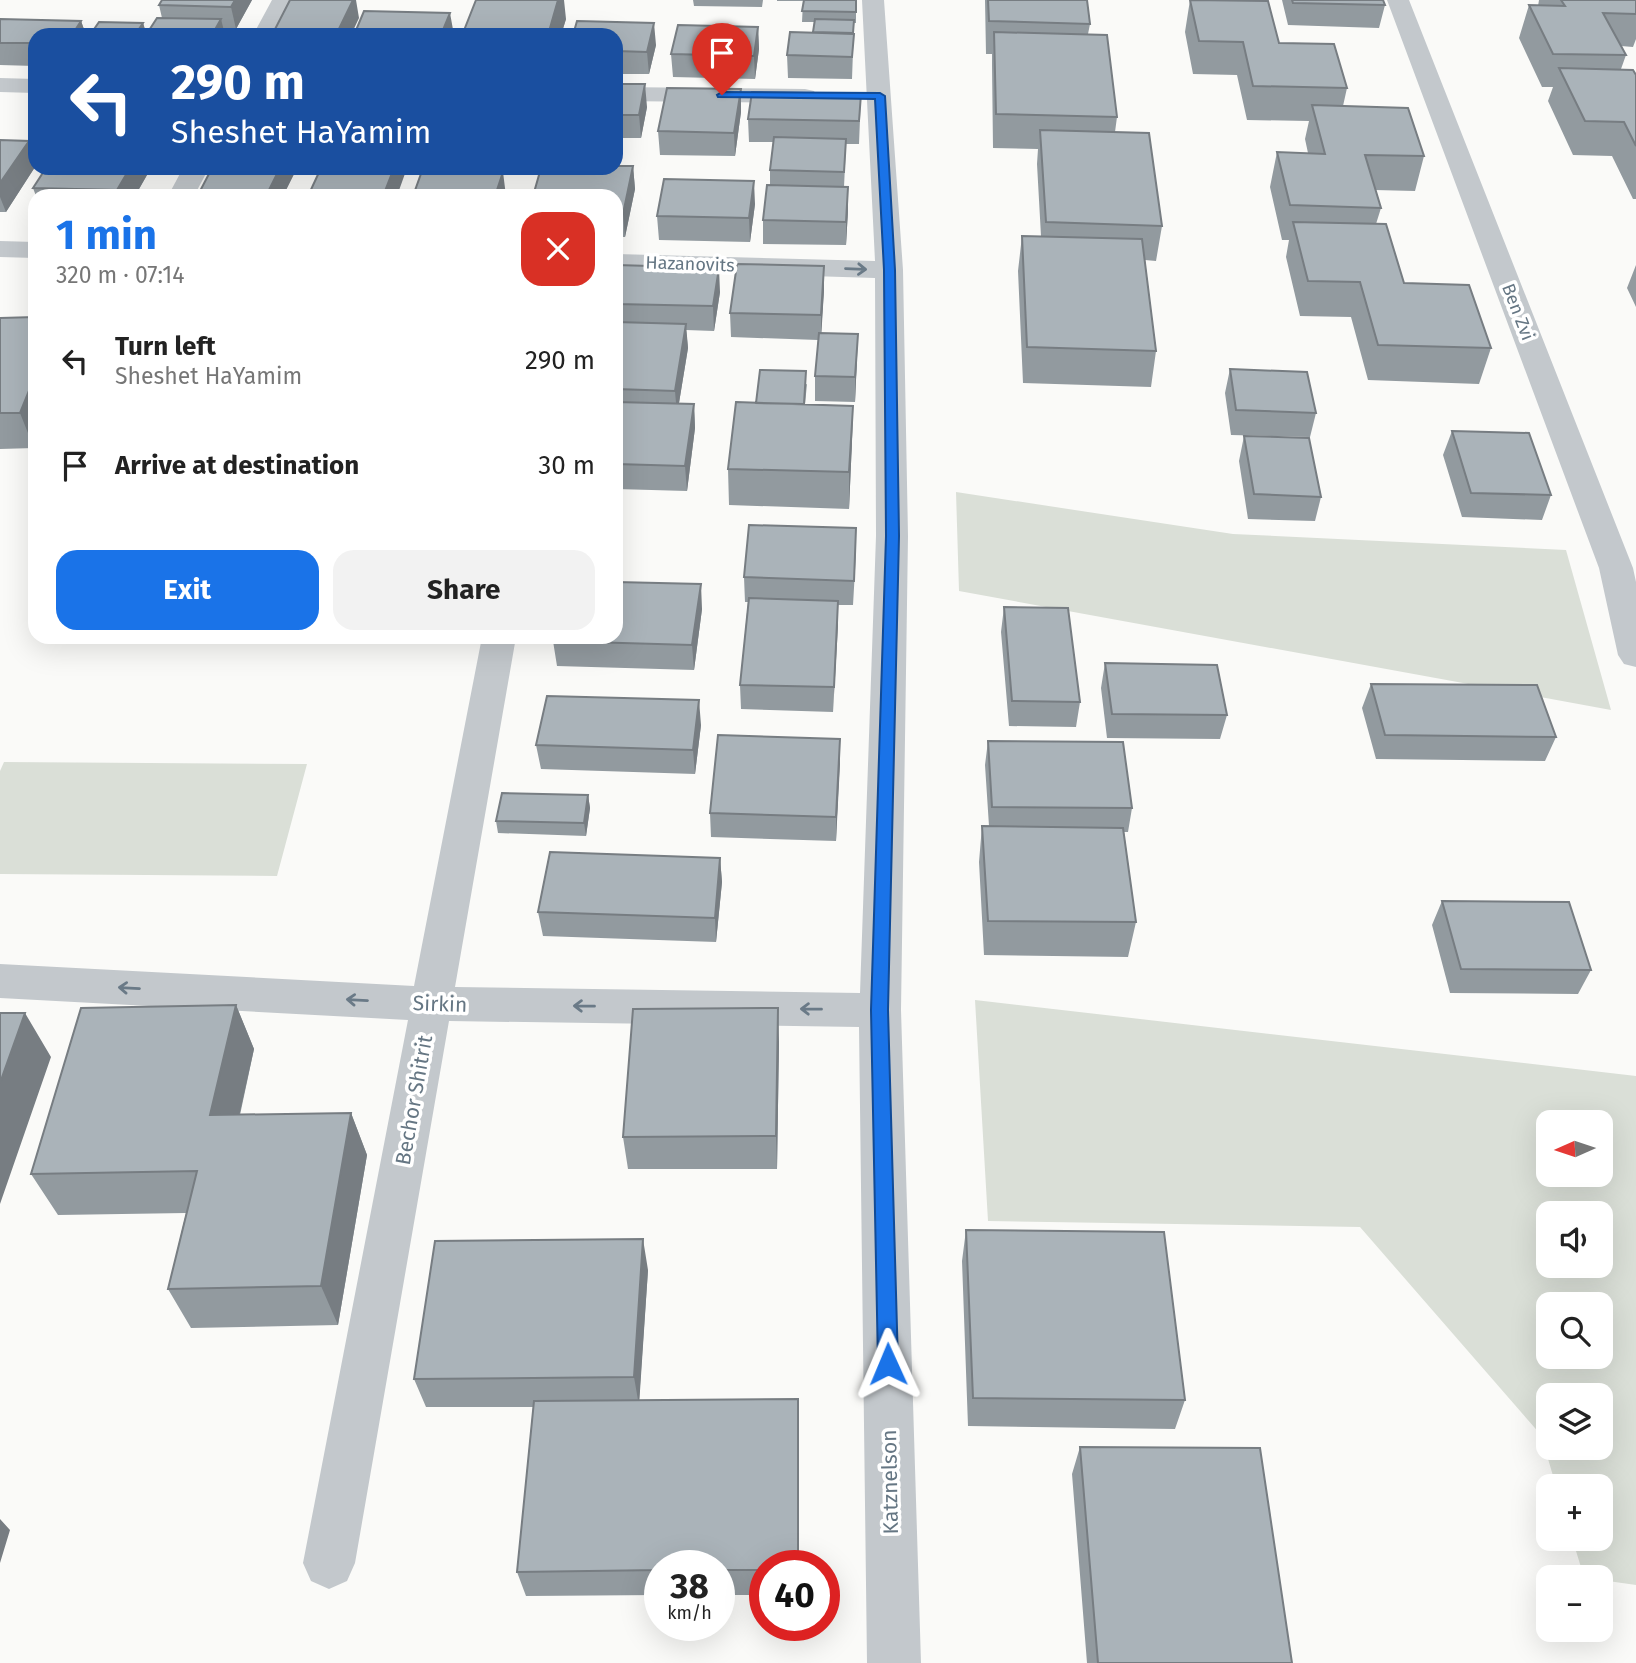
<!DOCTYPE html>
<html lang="en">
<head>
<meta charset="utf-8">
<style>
	body { margin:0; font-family:"Fira Sans",sans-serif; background:#f2f2f2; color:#222; height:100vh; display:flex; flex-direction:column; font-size:26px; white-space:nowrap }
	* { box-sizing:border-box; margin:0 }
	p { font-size:23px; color:#767676 }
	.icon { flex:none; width:38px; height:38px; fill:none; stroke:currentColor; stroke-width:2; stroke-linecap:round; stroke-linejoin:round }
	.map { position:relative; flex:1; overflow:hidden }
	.details { position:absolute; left:28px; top:189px; width:595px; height:455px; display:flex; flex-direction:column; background:#fff; border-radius:21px; box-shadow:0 7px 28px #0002 }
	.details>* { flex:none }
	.top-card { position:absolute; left:28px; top:28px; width:595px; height:147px; border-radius:21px; box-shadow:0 7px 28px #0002; background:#1a4fa0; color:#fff; overflow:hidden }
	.needle { width:46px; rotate:267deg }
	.buttons { position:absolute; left:1536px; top:1110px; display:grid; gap:14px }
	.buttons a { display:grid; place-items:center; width:77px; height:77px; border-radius:14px; background:#fff; box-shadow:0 7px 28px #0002; font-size:35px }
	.speed { position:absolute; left:644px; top:1550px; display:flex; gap:14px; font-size:35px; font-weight:700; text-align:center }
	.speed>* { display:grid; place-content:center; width:91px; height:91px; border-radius:50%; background:#fff; box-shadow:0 7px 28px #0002; line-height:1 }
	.speed small { font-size:18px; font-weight:400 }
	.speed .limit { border:10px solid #d22; background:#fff; color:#111 }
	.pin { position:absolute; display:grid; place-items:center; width:60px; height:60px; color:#fff; margin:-72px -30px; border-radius:50% 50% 50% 0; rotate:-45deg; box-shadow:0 0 7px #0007 }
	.pin .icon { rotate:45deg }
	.me { position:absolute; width:77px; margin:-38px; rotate:359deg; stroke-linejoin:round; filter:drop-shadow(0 0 5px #0008) }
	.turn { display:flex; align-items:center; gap:24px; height:147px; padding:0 28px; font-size:32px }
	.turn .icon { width:91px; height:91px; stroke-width:2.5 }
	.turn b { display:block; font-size:49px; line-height:60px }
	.round { display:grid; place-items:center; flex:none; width:74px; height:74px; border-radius:21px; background:#f2f2f2 }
	.headline { display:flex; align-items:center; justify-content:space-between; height:119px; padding:0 28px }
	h1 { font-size:42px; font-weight:700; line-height:52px; color:#1a73e8 }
	.primary-button { display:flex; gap:14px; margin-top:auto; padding:14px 28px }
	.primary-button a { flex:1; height:80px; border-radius:21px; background:#1a73e8; color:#fff; font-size:28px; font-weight:700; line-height:80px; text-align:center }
	.primary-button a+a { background:#f2f2f2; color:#222 }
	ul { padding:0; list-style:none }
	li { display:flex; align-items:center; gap:21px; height:105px; padding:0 28px }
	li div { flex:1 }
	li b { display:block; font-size:26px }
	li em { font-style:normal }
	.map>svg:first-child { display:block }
	.green { fill:#dadfd7; fill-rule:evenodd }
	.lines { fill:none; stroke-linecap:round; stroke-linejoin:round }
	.minor { fill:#c3c8cc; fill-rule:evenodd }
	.wall { fill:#929a9f }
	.shaded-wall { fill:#777d82 }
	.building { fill:#aab3b9; stroke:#777d82; stroke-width:2 }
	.oneway { stroke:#6a7a87 }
	.route { fill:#1a73e8; stroke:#114b97; stroke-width:2 }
	.labels { text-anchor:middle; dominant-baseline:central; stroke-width:7; stroke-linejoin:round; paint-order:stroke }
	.far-street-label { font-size:18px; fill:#657683; stroke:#fff }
	.street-label { font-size:21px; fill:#657683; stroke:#fff }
</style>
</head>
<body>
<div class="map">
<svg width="1636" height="1663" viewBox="0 0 1636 1663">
	<rect width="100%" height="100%" fill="#fafaf8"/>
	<path class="green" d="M956,492L1233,534L1566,550L1611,710L959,591Z
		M4,762L307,764L277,876L0,874V771Z
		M975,1000L1636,1076V1585L1601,1580V1577H1584L1572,1538H1601V1486H1556L1541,1435L1360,1227L988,1221ZM1549,1122H1601V1174H1549ZM1549,1213H1601V1265H1549ZM1549,1304H1601V1356H1549ZM1549,1395H1601V1447H1549Z"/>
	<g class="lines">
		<path class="minor" d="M272,0H294L277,35H253Z
			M862,0H884L903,270L908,536L901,1010L921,1663H867L859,1027L449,1021L355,1563L347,1581L329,1589L311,1581L303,1563L408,1020L0,998V964L414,986L482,637H516L455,987L860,993L876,536L875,278L616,270V254L875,261Z
			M1387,0H1409L1633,568L1636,582V667L1624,664L1618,655L1599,568Z
			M0,78L35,79V93L0,92Z
			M616,87L805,89L814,91L817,96L814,101L805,103L616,101Z
			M183,168H209L194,196H168Z
			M0,241L35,242V258L0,257Z"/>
	</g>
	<path class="wall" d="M162,0H252L236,29H224L225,35H90L143,23L146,35L162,18L159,5Z
		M693,0H763L762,7L694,6Z
		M777,0H856V23H854L852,79L788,78L787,55L813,33L814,22H802L803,1H777Z
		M985,0H1087L1090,24L1088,34L1117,117L1115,132L1162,226L1156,261L1145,260L1156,351L1151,387L1023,383L1018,271L1022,236H1041L1037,164L1038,149L993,148L992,65V54H986Z
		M1190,0L1347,88L1343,106L1424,156L1415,191L1375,190L1381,208L1376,224L1404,283L1491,348L1479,384L1368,380L1351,317L1300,316L1286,257L1289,240H1282L1270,187L1277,152L1308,153L1305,139L1309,121L1247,120L1237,75L1193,74L1185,32Z
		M1282,0H1383L1385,5L1379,28L1288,25Z
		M1539,0H1636V39L1633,47L1621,46L1626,55L1621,69L1636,75V199H1633L1612,156L1573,155L1548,101L1553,87H1542L1519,38L1529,5L1538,6Z
		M0,19L81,21L86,35H35V66L0,65Z
		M566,19L561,35H464L463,33Z
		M758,27L759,49L755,79L673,77L671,54Z
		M616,35L656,45L649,74H616Z
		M616,84L647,107L641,138H616Z
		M741,89V112L735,156L660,155L658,131Z
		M861,94L859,144H846L844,187L848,210L846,245L763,244V220L770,185V170L773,142H749L748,119Z
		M0,140L29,141L35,159V167L6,212H0Z
		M633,166L635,189L625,237H616V196Z
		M295,172L283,196H200L199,193Z
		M147,175L135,196H36L33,188Z
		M755,204L750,242L659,240L657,216Z
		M616,265L720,292L714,331L686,330L688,348L679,403L694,404L695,428L687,491L616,489Z
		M1636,265V307L1627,288Z
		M824,266V290L821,333L857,358L855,402L815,401V376L818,340L731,337L730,313Z
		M0,318L34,448L0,449Z
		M1230,369L1316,413L1310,437L1231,435L1225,393Z
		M807,384L805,404L853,406L852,441L849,509L729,505L728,469L756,403Z
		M1452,431L1551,495L1542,520L1462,517L1443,455Z
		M1244,436L1321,497L1315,521L1248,519L1239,461Z
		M856,553L853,605H838L833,712L741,709L740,685L748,602H745L744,577Z
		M1004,607L1080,702L1076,727L1009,726L1001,632Z
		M702,609L694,670L557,666L553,641Z
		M1105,663L1227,715L1220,739L1107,738L1101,688Z
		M1371,684L1556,737L1545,761L1376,759L1362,708Z
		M701,725L695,774L541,769L536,745Z
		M840,739L836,841L711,837L710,813Z
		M988,741L1132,808L1128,832H1124L1136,922L1128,957L984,955L979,862L982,826H989L985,765Z
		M588,795L590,808L586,836L498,833L496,821Z
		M720,858L722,882L716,942L543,936L538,912Z
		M1442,901L1591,970L1578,994L1450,993L1432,925Z
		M236,1005L254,1049L240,1115L351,1113L367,1155L338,1325L191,1328L168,1289L186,1213L58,1215L31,1174Z
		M779,1042L777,1169H628L623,1137Z
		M966,1230L1185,1400L1175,1429L968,1426L962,1261Z
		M648,1270L639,1400L798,1399L799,1427L765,1566V1595H719V1566H660V1595L526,1596L517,1572L533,1407H426L414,1379Z
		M1080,1447L1292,1663H1087L1072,1474Z"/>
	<path class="shaded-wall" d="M235,0H252L236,29L231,7Z
		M353,0H356L359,18L351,35H336Z
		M558,0H564L566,19L561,35H548Z
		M450,13L454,35H441Z
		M221,19L225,35H212Z
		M81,21L86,35H72Z
		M143,23L147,35H135Z
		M654,23L656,45L649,74L647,52Z
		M758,27L759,49L755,79L754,56Z
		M645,84L647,107L641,138L639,115Z
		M741,89V112L735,156L734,133Z
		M29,141L35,159V167L6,212L0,197V183Z
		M633,166L635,189L625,237L623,214Z
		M130,168H145L147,175L135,196H119L117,190Z
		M280,168H294L295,172L283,196H267V194Z
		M394,168H407L397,196H383Z
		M503,172L506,196H495Z
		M754,181L755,204L750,242L749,218Z
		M848,187V210L846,245V222Z
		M824,266V290L821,340V315Z
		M719,268L720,292L714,331L713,306Z
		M686,324L688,348L677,415L675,391Z
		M858,334L857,358L855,402V377Z
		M35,376V446L34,448L20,413Z
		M694,404L695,428L687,491L685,466Z
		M853,406L852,441L849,509V472Z
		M701,584L702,609L694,670L692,645Z
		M838,601V626L833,712L834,687Z
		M699,700L701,725L695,774L693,750Z
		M840,739V764L836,841V817Z
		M588,795L590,808L586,836L584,823Z
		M720,858L722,882L716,942L715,918Z
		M236,1005L254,1049L230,1157L210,1115Z
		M778,1008L779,1042L777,1169L776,1136Z
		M25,1013L51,1057L0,1204V1083Z
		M351,1113L367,1155L338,1325L321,1286Z
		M643,1239L648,1270L639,1406L634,1377Z
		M0,1519L10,1530L0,1563Z"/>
	<path class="building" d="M162,0H235L231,7L159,5Z
		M290,0H353L336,35H272Z
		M476,0H558L548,35L463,33Z
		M804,0H856V12L802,11Z
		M988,0H1087L1090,24L989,21Z
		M1190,0L1268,1L1279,43L1334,44L1347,88L1253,86L1243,42L1199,41Z
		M1292,0H1383L1385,5L1293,3Z
		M1561,0H1636V14L1603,13L1626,55L1553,54L1529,5L1565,6Z
		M364,11L450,13L441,35H354Z
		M157,18L221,19L212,35H146Z
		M0,19L81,21L72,35H35V43H0Z
		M815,19L854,20L853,33L813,32Z
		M577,21L654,23L647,52L616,51V35H573Z
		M99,22L143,23L135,35H90Z
		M678,25L758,27L754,56L671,54Z
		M790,32L854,34L852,57L787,55Z
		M994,32L1107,35L1117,117L996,114Z
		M1559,68L1633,70L1636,75V146L1624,122L1585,121Z
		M616,84H645L639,115H616Z
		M667,88L741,89L734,133L658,131Z
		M752,92L861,94L859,121L748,119Z
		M1312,105L1408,108L1424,156L1365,155L1381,208L1290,205L1277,152L1325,154Z
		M1040,130L1149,133L1162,226L1046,222Z
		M774,137L846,139L844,172L770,170Z
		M0,140L29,141L0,183Z
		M616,166H633L623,214L616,213V196H533L541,168H616Z
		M46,168H130L117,190L33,188Z
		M212,168H280L267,194L199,193Z
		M321,168H394L383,196H308Z
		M422,171L503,172L495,196H413Z
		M664,179L754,181L749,218L657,216Z
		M767,185L848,187L846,222L763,220Z
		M1293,222L1386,224L1404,283L1469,285L1491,348L1378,345L1360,282L1308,281Z
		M1022,236L1142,239L1156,351L1027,347Z
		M737,264L824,266L821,315L730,313Z
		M616,265L719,268L713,306L616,304Z
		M35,317V376L20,413H0V318Z
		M616,322L686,324L675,391L616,389Z
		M819,333L858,334L855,377L815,376Z
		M1230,369L1307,372L1316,413L1236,410Z
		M760,370L806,371L804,404L756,403Z
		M616,402L694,404L685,466L616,464Z
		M736,402L853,406L849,472L728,469Z
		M1452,431L1529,433L1551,495L1471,493Z
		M1244,436L1309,438L1321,497L1254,494Z
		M749,525L856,528L854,581L744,577Z
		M616,582L701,584L692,645L553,641L554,637H616Z
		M749,598L838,601L834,687L740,685Z
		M1004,607L1068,608L1080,702L1012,701Z
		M1105,663L1217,665L1227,715L1112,714Z
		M1371,684L1537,685L1556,737L1385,735Z
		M547,696L699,700L693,750L536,745Z
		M718,735L840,739L836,817L710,813Z
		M988,741L1123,742L1132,808L992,807Z
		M502,793L588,795L584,823L496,821Z
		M982,826L1123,828L1136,922L988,921Z
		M550,852L720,858L715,918L538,912Z
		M1442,901L1569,902L1591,970L1461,969Z
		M236,1005L210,1115L351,1113L321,1286L168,1289L197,1171L31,1174L81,1008Z
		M778,1008L776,1136L623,1137L633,1009Z
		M0,1013H25L0,1083Z
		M966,1230L1164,1232L1185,1400L973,1398Z
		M643,1239L634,1377L414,1379L435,1241Z
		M798,1399V1566H765V1570H719V1566H660V1570L517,1572L534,1401Z
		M1080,1447L1260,1448L1292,1663H1098Z"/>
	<defs><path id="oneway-shaft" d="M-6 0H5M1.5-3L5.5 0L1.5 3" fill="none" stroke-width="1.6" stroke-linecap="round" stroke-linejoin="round" transform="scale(1.75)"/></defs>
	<g class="oneway">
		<use href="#oneway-shaft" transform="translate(856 269) rotate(2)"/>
		<use href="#oneway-shaft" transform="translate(129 988) rotate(-177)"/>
		<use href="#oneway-shaft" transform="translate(357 1000) rotate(-177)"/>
		<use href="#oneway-shaft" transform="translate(584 1006) rotate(-179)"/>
		<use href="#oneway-shaft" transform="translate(811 1009) rotate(-179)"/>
	</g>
	<path class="route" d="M722,92L880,93L885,96L895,270L899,536L888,1010L898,1364L895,1370L888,1373L880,1370L878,1364L871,1010L886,536L884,270L875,99L718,97L717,95Z"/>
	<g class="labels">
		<g class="far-street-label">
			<text transform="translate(690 264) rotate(2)">Hazanovits</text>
			<text transform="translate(1518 312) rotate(69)">Ben Zvi</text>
		</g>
		<g class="street-label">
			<text transform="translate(440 1004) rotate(2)">Sirkin</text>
			<text transform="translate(414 1100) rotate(-80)">Bechor Shitrit</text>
			<text transform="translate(890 1482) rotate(-91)">Katznelson</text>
		</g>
	</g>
</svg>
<div class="buttons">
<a><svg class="needle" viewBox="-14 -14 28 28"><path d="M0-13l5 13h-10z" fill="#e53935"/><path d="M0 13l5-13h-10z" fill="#767676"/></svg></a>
<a><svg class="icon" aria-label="sound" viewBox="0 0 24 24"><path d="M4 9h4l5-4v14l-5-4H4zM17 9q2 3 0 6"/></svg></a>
<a><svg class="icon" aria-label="search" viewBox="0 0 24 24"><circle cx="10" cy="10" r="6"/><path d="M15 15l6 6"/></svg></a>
<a><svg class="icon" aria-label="layers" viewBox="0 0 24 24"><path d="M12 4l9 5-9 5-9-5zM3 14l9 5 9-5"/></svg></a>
<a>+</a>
<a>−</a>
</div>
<div class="speed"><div>38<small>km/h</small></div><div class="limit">40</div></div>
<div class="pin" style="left:722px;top:95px;background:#d93025"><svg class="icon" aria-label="arrive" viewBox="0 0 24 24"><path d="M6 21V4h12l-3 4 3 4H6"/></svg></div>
<svg class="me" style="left:888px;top:1364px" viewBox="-20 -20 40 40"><path d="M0-17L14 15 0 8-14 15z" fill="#1a73e8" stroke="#fff" stroke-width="4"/></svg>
<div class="top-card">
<div class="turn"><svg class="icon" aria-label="left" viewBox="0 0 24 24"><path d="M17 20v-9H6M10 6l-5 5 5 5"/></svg><div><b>290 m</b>Sheshet HaYamim</div></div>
</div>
<section class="details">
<div class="headline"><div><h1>1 min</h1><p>320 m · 07:14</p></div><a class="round" style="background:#d93025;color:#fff"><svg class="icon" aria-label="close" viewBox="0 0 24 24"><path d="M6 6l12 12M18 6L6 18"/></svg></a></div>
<ul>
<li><svg class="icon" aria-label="left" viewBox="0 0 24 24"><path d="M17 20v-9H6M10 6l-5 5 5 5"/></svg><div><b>Turn left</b><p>Sheshet HaYamim</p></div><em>290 m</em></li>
<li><svg class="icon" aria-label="arrive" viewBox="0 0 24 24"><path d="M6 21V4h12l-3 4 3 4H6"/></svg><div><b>Arrive at destination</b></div><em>30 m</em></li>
</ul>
<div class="primary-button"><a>Exit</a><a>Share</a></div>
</section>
</div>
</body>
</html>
